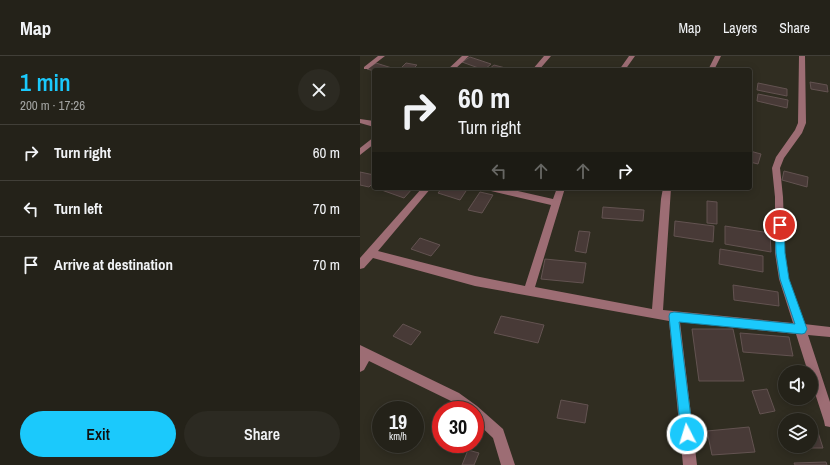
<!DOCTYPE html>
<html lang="en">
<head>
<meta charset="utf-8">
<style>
	body { margin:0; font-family:"Archivo Narrow",sans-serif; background:#2c2a22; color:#f1f3f6; height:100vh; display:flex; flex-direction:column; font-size:15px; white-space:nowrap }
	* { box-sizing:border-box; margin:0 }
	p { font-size:13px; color:#a3a4a2 }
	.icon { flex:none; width:22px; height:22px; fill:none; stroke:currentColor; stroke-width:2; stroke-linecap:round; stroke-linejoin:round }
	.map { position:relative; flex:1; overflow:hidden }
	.drawer { display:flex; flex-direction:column; background:#242219; width:360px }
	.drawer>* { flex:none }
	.hud { position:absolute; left:12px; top:12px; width:380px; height:122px; border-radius:4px; box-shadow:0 2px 10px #0003,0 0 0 1px #413f38; background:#242219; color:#f1f3f6; overflow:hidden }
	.buttons { position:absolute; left:418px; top:309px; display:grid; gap:8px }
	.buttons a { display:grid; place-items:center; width:40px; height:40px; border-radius:50%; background:#242219; box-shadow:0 2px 10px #0003,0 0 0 1px #413f38; font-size:20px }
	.speed { position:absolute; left:12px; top:345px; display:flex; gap:8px; font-size:20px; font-weight:700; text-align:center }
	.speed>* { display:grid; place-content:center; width:52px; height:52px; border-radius:50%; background:#242219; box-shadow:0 2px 10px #0003,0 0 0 1px #413f38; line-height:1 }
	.speed small { font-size:10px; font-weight:400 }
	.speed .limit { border:6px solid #d22; background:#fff; color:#111 }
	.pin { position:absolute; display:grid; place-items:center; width:34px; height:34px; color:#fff; margin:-17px; border:2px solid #fff; border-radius:50%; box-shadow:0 1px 4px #0007 }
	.me { position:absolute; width:44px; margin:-22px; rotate:355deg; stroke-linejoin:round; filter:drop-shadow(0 0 3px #0008) }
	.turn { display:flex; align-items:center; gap:14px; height:84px; padding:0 20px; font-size:18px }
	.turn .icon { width:52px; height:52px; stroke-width:2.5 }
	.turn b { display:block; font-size:28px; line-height:34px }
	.lanes { display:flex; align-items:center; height:38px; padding:0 20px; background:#0003; justify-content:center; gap:20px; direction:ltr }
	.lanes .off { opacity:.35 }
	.round { display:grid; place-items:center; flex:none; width:42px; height:42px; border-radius:21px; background:#2c2a22 }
	.head { display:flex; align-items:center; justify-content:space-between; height:68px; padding:0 20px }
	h1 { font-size:24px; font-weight:600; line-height:30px; color:#1bc9fc }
	.action { display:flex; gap:8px; margin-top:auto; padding:8px 20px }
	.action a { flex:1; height:46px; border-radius:24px; background:#1bc9fc; color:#111; font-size:16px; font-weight:600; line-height:46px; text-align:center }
	.action a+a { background:#2c2a22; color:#f1f3f6 }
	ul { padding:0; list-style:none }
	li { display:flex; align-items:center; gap:12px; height:56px; padding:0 20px; border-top:1px solid #413f38 }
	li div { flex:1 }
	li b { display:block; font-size:15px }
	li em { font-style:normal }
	header { display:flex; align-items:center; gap:24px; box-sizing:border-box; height:56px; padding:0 20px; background:#242219; border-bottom:1px solid #413f38 }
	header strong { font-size:19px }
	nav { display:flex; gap:22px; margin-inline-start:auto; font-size:14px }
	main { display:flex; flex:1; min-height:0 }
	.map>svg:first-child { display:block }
	.building { fill:#483a37; stroke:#635351 }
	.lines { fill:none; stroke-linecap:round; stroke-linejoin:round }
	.minor { fill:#9d6d74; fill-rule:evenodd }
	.route { fill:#1bc9fc; stroke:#1283a4 }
</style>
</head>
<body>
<header>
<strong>Map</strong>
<nav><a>Map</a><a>Layers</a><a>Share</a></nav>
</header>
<main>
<section class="drawer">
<div class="head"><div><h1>1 min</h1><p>200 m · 17:26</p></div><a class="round"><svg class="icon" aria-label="close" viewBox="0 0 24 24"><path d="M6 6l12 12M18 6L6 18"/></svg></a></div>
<ul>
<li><svg class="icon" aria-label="right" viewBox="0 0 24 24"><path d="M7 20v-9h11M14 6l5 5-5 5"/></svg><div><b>Turn right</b></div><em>60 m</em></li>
<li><svg class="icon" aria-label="left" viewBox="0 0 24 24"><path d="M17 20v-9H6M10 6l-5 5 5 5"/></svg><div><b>Turn left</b></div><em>70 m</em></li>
<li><svg class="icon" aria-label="arrive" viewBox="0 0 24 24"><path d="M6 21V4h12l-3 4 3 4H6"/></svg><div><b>Arrive at destination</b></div><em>70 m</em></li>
</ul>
<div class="action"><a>Exit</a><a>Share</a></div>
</section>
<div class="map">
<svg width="470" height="409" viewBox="0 0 470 409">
	<rect width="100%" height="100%" fill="#302d21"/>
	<path class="building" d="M110,1L131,8L124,14L102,6Z
		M16,7L35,13L14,15L7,13Z
		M46,7L57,9L52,14H39Z
		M134,9L153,14L129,13Z
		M450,26L467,29L468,36L451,33Z
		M398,27L427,33V40L397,34Z
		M398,38L428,44L427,52L397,45Z
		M390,95L401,98L398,108L390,106Z
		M424,115L448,121L447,131L422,124Z
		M0,116L14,119V126L9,131L0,129Z
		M16,132H53L44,142Z
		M82,132H108L100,144L78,137Z
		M120,136L133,139L122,157L108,154Z
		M347,145L357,146V168L347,167Z
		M243,151L284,154L283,165L242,162Z
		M315,165L354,170L353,186L314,180Z
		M365,170L410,177L411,196L365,188Z
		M219,175L230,176L226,197L215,195Z
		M60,182L80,189L71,200L51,193Z
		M360,193L403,200V216L359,208Z
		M185,203L226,207L223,227L181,223Z
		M373,229L418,236L419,250L374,244Z
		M141,260L184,269L178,287L134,277Z
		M43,268L61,276L51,289L33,280Z
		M332,273H373L384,325H339Z
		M380,277L429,281L433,300L383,296Z
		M407,333L415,355L400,358L392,335Z
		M201,344L228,349L225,367L197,362Z
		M451,367H455L463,392H433L432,390H451Z
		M389,371L395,396L352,399L347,375Z
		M108,394L119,397L114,409H102Z
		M466,406L467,409H435L434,407Z"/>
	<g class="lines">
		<path class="minor" d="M18,0H25L8,13H4V11Z
			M102,0H109L94,14H87Z
			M184,0H191L179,14H172Z
			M269,0H275L265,14H259Z
			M355,0H361L354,14H348Z
			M439,0H445L446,67L442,77L424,102L420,112L423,141L425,197L429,223L444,268L470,271V281L448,279L470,346V371L465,370L464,365L451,325V316H448L436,278L320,266L337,409H323L309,265L115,230L13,202L4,212L0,213V202L62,132H71L18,195L115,220L165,230L191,149L131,135L127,132H145L193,143L197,132H205L175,231L292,253L301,143L303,132H311L303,254L433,267L419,223L415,197V141L412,112L416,101L435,74L438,67Z
			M0,63L14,65V71L0,67Z
			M14,81V88L0,99V92Z
			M0,289L99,337L117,350L143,373L155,409H141L133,382L115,365V354H102L91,345L9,305L4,314L0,316Z"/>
	</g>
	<path class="route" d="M420,166L424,169L425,197L429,223L447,273L445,277L442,278L319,266L333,378L331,382L327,384L323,382L321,378L309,260L310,257L314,256L435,268L420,223L416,197L415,169Z"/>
</svg>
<div class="buttons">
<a><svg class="icon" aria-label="sound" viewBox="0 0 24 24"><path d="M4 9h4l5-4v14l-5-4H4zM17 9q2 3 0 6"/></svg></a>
<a><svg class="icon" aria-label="layers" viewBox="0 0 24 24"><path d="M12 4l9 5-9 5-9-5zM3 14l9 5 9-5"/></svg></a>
</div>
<div class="speed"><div>19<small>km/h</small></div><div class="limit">30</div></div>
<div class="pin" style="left:420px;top:169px;background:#d93025"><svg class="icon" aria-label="arrive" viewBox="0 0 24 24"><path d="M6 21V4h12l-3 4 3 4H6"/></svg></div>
<svg class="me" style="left:327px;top:378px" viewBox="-20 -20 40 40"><circle r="17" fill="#1bc9fc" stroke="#fff" stroke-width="3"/><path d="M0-11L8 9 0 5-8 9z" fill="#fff"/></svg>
<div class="hud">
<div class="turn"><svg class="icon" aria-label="right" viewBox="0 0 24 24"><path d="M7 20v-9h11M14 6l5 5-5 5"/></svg><div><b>60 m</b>Turn right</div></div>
<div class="lanes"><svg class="icon off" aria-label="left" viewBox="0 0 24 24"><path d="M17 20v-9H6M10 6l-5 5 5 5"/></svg><svg class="icon off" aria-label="ahead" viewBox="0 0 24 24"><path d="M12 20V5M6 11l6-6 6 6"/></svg><svg class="icon off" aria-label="ahead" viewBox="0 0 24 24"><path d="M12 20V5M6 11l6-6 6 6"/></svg><svg class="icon" aria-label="right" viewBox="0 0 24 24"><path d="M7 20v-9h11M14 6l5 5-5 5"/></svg></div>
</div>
</div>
</main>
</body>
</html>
